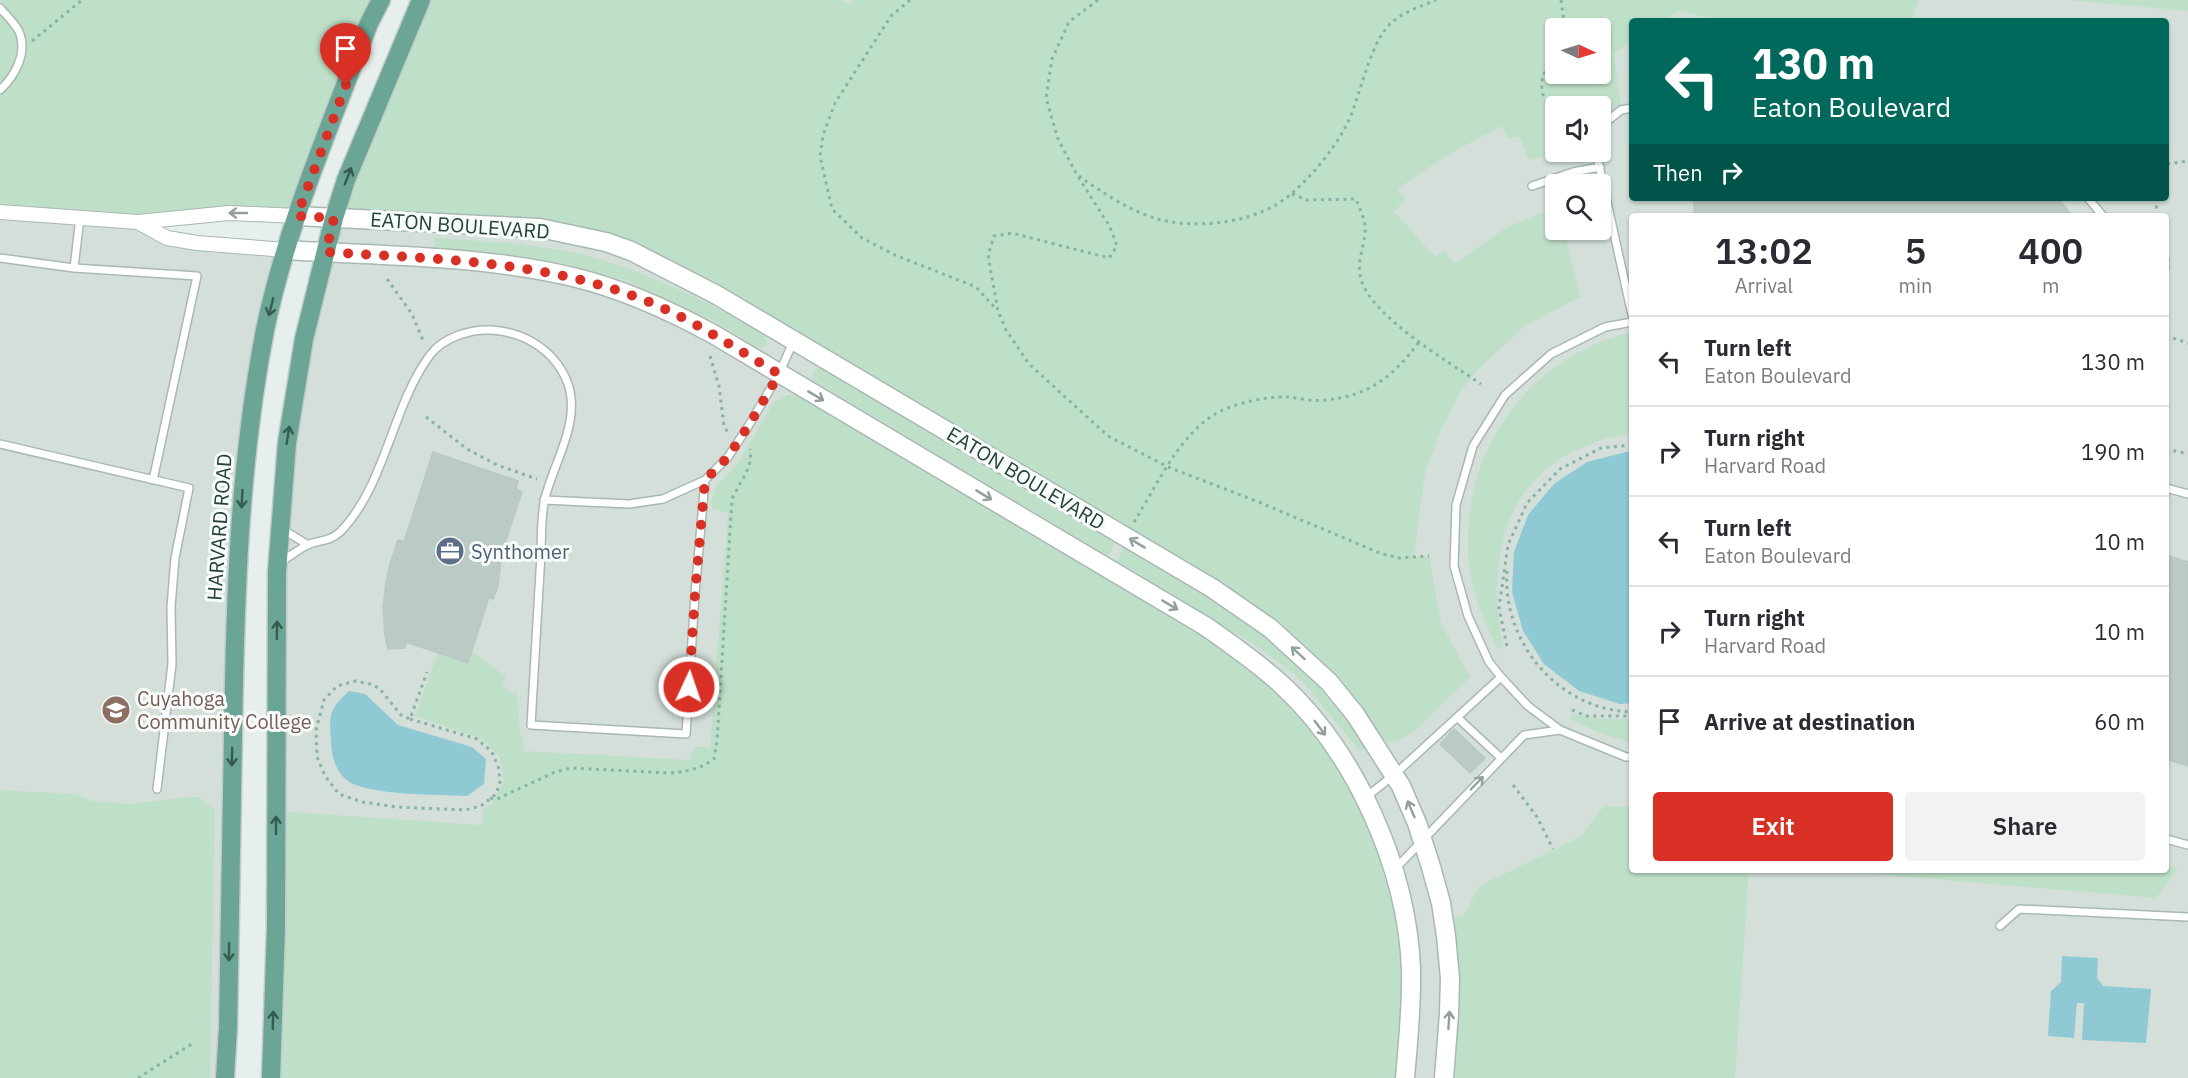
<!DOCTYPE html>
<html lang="en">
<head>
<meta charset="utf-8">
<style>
	body { margin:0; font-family:"IBM Plex Sans",sans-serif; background:#f2f2f3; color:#2b2b33; height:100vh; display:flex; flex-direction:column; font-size:22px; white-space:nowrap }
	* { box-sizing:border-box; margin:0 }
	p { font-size:20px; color:#7c7c81 }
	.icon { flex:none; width:33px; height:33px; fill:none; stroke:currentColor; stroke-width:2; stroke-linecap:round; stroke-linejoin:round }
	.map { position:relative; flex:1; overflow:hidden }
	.side { position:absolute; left:1629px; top:213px; width:540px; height:660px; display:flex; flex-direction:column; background:#fff; border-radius:6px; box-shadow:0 2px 4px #0004 }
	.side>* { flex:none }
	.hud { position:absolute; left:1629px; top:18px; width:540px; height:183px; border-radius:6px; box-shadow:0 2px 4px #0004; background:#00695c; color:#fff; overflow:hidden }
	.needle { width:39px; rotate:94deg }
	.tools { position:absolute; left:1545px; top:18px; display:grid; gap:12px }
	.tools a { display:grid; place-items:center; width:66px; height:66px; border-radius:6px; background:#fff; box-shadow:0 2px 4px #0004; font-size:30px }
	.pin { position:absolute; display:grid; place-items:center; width:51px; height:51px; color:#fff; margin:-62px -26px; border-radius:50% 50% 50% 0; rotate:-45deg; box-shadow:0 0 6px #0007 }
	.pin .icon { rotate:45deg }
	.me { position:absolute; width:66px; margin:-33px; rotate:3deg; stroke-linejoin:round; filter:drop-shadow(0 0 4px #0008) }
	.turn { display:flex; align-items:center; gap:21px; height:126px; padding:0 24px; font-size:27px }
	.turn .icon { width:78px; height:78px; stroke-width:2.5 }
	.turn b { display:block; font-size:42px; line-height:51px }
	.then { display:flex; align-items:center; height:57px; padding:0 24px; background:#0003; gap:12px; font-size:22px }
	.eta { display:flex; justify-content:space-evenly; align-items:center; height:102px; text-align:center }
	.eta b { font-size:36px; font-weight:600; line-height:42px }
	.primary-button { display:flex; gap:12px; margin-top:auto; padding:12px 24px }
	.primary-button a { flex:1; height:69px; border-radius:6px; background:#d93025; color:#fff; font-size:24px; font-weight:600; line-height:69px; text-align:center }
	.primary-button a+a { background:#f2f2f3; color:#2b2b33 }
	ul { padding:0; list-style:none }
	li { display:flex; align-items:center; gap:18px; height:90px; padding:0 24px; border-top:2px solid #e1e1e2 }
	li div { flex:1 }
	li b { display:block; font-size:22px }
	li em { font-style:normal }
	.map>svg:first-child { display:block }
	.built { fill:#d4dfda; fill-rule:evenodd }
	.green { fill:#bfe0c8; fill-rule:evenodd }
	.water { fill:#8ec9d4 }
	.building { fill:#bbcac4; stroke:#b8c9c2; stroke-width:1.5 }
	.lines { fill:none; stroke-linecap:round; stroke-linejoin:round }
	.service-casing { stroke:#a8b8b2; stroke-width:10 }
	.minor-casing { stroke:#a8b8b2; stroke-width:16 }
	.tertiary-casing { stroke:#a8b8b2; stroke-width:21 }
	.primary-casing { stroke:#c2cac8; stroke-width:21 }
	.path { stroke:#86b3a5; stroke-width:3; stroke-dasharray:3 4.5; stroke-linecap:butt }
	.service { stroke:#fff; stroke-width:7 }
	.minor { stroke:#fff; stroke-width:14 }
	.tertiary { stroke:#fff; stroke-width:18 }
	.primary { stroke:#6aa596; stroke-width:18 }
	.oneway { stroke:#365b51 }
	.oneway2 { stroke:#92a09c }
	.route { stroke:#d93025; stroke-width:10; stroke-dasharray:0 18 }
	.labels { text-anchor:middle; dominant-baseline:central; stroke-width:6; stroke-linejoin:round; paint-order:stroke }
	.street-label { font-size:20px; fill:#24423a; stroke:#f7fbf9 }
	.service-label { font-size:20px; fill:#4e5e75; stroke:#f7fbf9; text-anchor:start }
	.education-label { font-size:20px; fill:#785e54; stroke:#f7fbf9; text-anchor:start }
</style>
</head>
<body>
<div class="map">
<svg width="2188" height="1078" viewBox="0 0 2188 1078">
	<rect width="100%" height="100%" fill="#e6efeb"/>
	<path class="built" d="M421,0H2188V1078H271L277,572L321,271ZM1632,21H2166V198H1632ZM1556,28H1600V74H1556ZM1556,106H1600V152H1556ZM1556,184H1600V230H1556ZM1632,216H2166V870H1632Z
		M0,212L138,222L167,238L286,250L244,470L225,1078H0Z"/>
	<path class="green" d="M0,0H381L297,216L138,222L0,212Z
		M421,0H842L850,4L852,0H1919L1911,21H1727L1679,11L1663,21H1632V41L1614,53L1621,110L1601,127L1600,106H1556V152H1561L1529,160L1519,136L1508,139L1502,126L1449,154L1397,189L1406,200L1394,211L1435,257L1444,251L1455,263L1509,226L1555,208L1556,230H1564L1580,297L1523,327L1477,371L1461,391L1442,428L1425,472L1414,557L1429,556L1441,623L1470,677L1414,732L1399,740L1376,745L1355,714L1212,588L606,242L334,218ZM1556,28H1600V74H1556Z
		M2069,0H2188V11Z
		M434,238C481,241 529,243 575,253C643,268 705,301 765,334L767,344L762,348L755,346L714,321L630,282L560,262L434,250Z
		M1632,332V434C1610,435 1586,445 1567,455C1497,495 1489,573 1503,645L1498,650C1485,622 1472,595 1469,564C1458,455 1525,358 1632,332Z
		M818,368L823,369L1115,543L1108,556L814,381L812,375L813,371Z
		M789,394L802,398L814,406L819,398L1243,652L1342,758L1404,916L1405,1078H271L276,811L482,825L484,808L491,805L504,781L500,758L482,739L415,716L438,653L468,663L472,651L506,677L502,683L511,694L517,692L520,735L523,737L524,751L690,760L694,747H710L728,513L713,509L711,502L716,486L738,463L774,402Z
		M1124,548L1187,584L1252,627L1306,671L1330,695L1363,740L1365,746L1363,750L1360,751L1357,748L1302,681L1284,666L1255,645L1117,561Z
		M1573,714L1598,719H1632V743L1600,733L1570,719Z
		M0,790L74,794L93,801L131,804L189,797H199L215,810L210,1078H0Z
		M1604,806L1632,807V870H1749L1735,1078H1444V920L1464,915L1479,886L1580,837Z
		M2166,865L2178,869L2156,898L1863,873L1804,870H2166Z"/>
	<path class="water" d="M1626,452H1632V703L1620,704L1579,691L1544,664L1523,631L1512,592L1514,552L1528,515L1554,484L1587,462Z
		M349,691L365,694L398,725L472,747L486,759L484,784L467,796C442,795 366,795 348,781C335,771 331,755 331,740C329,714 329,710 349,691Z
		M2062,956L2098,958L2097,978L2103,986L2151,989L2146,1043L2082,1040L2084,1003H2077L2074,1038L2048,1036L2051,991L2061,982Z"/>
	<path class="building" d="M1694,198H2058L2072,216H1694Z
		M433,452L518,481L516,489L522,492L502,552L498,586L493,599L489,597L468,663L406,642L405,648L388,649L385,636L383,608L386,582L390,564L398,540L404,542Z
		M2166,555L2188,562V766L2166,759Z
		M1454,729L1485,758L1470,773L1440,744Z"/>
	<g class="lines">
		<g class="service-casing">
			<path id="service" d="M0,8C6,15 17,25 20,34C27,55 14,77 0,90
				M1600,127L1621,110L1632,108
				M1596,152L1632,315
				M1532,186L1573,172L1600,167
				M2088,198L2103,216
				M0,258L74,268L80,218
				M74,268L197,276L153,480
				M1632,322L1605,327L1551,354L1505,395L1473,446L1456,505L1454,566L1468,616L1489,662L1501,677L1528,706L1560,730L1626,757H1632
				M0,444L189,488L175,558L171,607L172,664L157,789
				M2166,488L2188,494
				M544,500L629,504L663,499L705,480
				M282,529L308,545
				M280,562C289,557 298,550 307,545C319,540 329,542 340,532C385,487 392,406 430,355C444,337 470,329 491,330C525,332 556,351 568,384C581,422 554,462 545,498C540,519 542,549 540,571C537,622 534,674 531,725L686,734L695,594L705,480L728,457L749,425L779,374L793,342
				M1458,718L1501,758
				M1366,797L1394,775L1501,677
				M2166,839L2188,845
				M1395,869L1524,735L1560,730
				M2000,926L2019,909L2188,917"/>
		</g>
		<g class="minor-casing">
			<path id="minor" d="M0,212L138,222L229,213L297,216
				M138,222L167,238L197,243L286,250"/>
		</g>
		<g class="tertiary-casing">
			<path id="tertiary" d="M297,216L540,228L606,242L631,251L715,294L1212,588L1270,628L1329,682L1355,714L1401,786L1417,823L1431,867L1441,903L1446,936L1450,978L1449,1014L1444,1078
				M286,250C382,256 480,255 573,277C623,289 669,310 713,334L1205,626C1231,644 1258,663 1281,684C1356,753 1407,868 1411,969C1412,1005 1408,1042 1405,1078"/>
		</g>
		<g class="primary-casing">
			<path id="primary" d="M225,1078L228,1028C230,930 231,833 233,735C235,600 239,463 265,330C287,224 331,124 369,23L381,0
				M271,1078L276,927L277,572L287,443L304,339L334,218L346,180L421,0"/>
		</g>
		<path class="path" d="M910,0L891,16L835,103L823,135L820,156L832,209L862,238L895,255L976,287L997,310
			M1098,0L1069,22L1052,59L1046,98L1058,139L1077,175L1110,227L1117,246L1109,258L1012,233L994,236L988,255L998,311L1006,330L1029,364L1108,436L1168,467L1261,503L1382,554L1399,558L1429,556
			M1561,0L1565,28
			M32,41L82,0
			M1556,61C1551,66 1544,71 1543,76C1539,90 1544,104 1556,111
			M2167,164L2188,161
			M2166,173V164
			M1079,176C1106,195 1138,217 1172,222C1210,228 1263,220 1292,193C1313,175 1333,150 1346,126C1352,116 1355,103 1359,92C1366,71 1375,38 1391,23C1403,12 1422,6 1436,0
			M1292,194L1307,200L1356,199C1359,208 1364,217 1365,225C1367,239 1357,258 1360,275C1366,314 1449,362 1481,384
			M2156,198L2157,216
			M2166,251L2169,262L2166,281
			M387,279L412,314L424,343
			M2166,336L2188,343
			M710,356L719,386L724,426L729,434
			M426,417L467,449L497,465L537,479
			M2166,449L2188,454
			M1134,522C1156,487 1175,443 1209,418C1228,404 1265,396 1288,397C1300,398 1313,402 1325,400C1369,396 1393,377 1419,342
			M1507,571C1502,643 1559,710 1632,712
			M1507,646L1499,608L1508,545L1527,503L1560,469L1601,448L1632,445
			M1572,710L1587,716H1632
			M410,719L477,739L492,752L499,769L500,783L496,794L481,806L465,810L397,807L362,802L339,794L325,776L317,757L316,730L324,700L337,686L355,681L370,684L379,688L401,715L410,719L427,672
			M1513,785L1537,817L1553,849
			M490,798L497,799L555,772L571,768L669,773C686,772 700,769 714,759L717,741L732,499C739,483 754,467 750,449
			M138,1078L195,1042"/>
		<use href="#service" class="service"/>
		<use href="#minor" class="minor"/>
		<use href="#tertiary" class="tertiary"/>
		<use href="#primary" class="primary"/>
	</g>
	<defs><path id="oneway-shaft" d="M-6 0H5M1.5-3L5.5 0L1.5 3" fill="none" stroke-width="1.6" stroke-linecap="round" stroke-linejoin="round" transform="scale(1.5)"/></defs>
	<g class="oneway">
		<use href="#oneway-shaft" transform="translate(348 176) rotate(-69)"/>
		<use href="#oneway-shaft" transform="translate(271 307) rotate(104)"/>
		<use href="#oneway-shaft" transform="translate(288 435) rotate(-81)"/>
		<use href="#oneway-shaft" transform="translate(242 499) rotate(93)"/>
		<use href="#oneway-shaft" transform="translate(277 630) rotate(-89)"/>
		<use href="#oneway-shaft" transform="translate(232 757) rotate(91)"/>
		<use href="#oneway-shaft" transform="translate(276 825) rotate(-90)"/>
		<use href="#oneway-shaft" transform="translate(229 952) rotate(91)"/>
		<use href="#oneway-shaft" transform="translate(273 1020) rotate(-88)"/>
	</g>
	<g class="oneway2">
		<use href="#oneway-shaft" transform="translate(238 213) rotate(180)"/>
		<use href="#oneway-shaft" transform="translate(816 396) rotate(31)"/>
		<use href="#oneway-shaft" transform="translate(984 495) rotate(31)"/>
		<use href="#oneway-shaft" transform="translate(1137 543) rotate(-149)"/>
		<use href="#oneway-shaft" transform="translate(1170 605) rotate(31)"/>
		<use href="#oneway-shaft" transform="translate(1298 653) rotate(-138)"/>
		<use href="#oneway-shaft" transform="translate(1320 728) rotate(53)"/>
		<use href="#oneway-shaft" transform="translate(1477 783) rotate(-46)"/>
		<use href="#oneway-shaft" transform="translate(1411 809) rotate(-113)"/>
		<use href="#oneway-shaft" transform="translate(1449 1020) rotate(-86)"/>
	</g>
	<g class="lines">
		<path class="route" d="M346,85L297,216L334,218L326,252C432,259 539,260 639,298C689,317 733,347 779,374L749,425L728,457L705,480L695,594L689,687"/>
	</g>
	<defs>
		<g id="office-disc" transform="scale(1.5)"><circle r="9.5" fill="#5c6f8a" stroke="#f7fbf9"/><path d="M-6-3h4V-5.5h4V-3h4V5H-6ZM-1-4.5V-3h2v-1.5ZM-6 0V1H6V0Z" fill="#fff"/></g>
		<g id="university-disc" transform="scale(1.5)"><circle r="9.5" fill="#8d6e63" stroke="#f7fbf9"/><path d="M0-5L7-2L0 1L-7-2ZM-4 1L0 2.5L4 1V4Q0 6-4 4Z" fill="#fff"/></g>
	</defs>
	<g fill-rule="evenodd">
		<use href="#office-disc" x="450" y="551"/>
		<use href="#university-disc" x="116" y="710"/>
	</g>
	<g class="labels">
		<g class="street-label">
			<text transform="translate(460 225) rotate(4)">EATON BOULEVARD</text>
			<text transform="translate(1026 478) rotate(31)">EATON BOULEVARD</text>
			<text transform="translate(219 527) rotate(-86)">HARVARD ROAD</text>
		</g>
		<g class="service-label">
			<text x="471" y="551">Synthomer</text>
		</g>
		<g class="education-label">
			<text x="137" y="698">Cuyahoga<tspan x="137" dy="23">Community College</tspan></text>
		</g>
	</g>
</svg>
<div class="tools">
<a><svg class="needle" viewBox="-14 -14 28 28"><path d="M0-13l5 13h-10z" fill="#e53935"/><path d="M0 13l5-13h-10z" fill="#7c7c81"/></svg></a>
<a><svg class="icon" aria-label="sound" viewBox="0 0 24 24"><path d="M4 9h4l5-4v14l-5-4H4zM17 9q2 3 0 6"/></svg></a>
<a><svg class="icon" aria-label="search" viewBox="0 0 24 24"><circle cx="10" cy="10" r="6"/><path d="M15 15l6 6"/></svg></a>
</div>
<div class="pin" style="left:346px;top:85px;background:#d93025"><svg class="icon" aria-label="arrive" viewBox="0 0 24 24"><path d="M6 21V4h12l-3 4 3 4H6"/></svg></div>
<svg class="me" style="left:689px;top:687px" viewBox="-20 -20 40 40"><circle r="17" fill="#d93025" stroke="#fff" stroke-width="3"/><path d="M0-11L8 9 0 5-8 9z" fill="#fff"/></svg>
<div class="hud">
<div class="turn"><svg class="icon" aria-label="left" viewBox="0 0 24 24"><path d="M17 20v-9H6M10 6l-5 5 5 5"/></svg><div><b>130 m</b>Eaton Boulevard</div></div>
<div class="then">Then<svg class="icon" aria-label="right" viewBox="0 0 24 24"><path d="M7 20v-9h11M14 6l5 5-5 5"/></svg></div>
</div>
<section class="side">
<div class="eta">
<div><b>13:02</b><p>Arrival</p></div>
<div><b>5</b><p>min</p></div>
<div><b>400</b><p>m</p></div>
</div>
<ul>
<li><svg class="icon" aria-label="left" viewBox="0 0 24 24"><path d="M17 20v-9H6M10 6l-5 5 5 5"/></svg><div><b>Turn left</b><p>Eaton Boulevard</p></div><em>130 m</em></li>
<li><svg class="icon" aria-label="right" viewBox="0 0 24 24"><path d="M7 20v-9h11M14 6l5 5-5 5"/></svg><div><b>Turn right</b><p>Harvard Road</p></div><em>190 m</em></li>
<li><svg class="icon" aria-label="left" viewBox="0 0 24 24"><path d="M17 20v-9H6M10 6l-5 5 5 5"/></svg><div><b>Turn left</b><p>Eaton Boulevard</p></div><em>10 m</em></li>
<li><svg class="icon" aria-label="right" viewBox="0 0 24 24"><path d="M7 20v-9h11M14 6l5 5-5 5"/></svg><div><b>Turn right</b><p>Harvard Road</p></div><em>10 m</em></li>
<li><svg class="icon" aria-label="arrive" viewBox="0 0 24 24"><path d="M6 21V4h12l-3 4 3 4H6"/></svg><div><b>Arrive at destination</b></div><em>60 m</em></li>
</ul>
<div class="primary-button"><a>Exit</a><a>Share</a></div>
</section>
</div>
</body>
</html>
